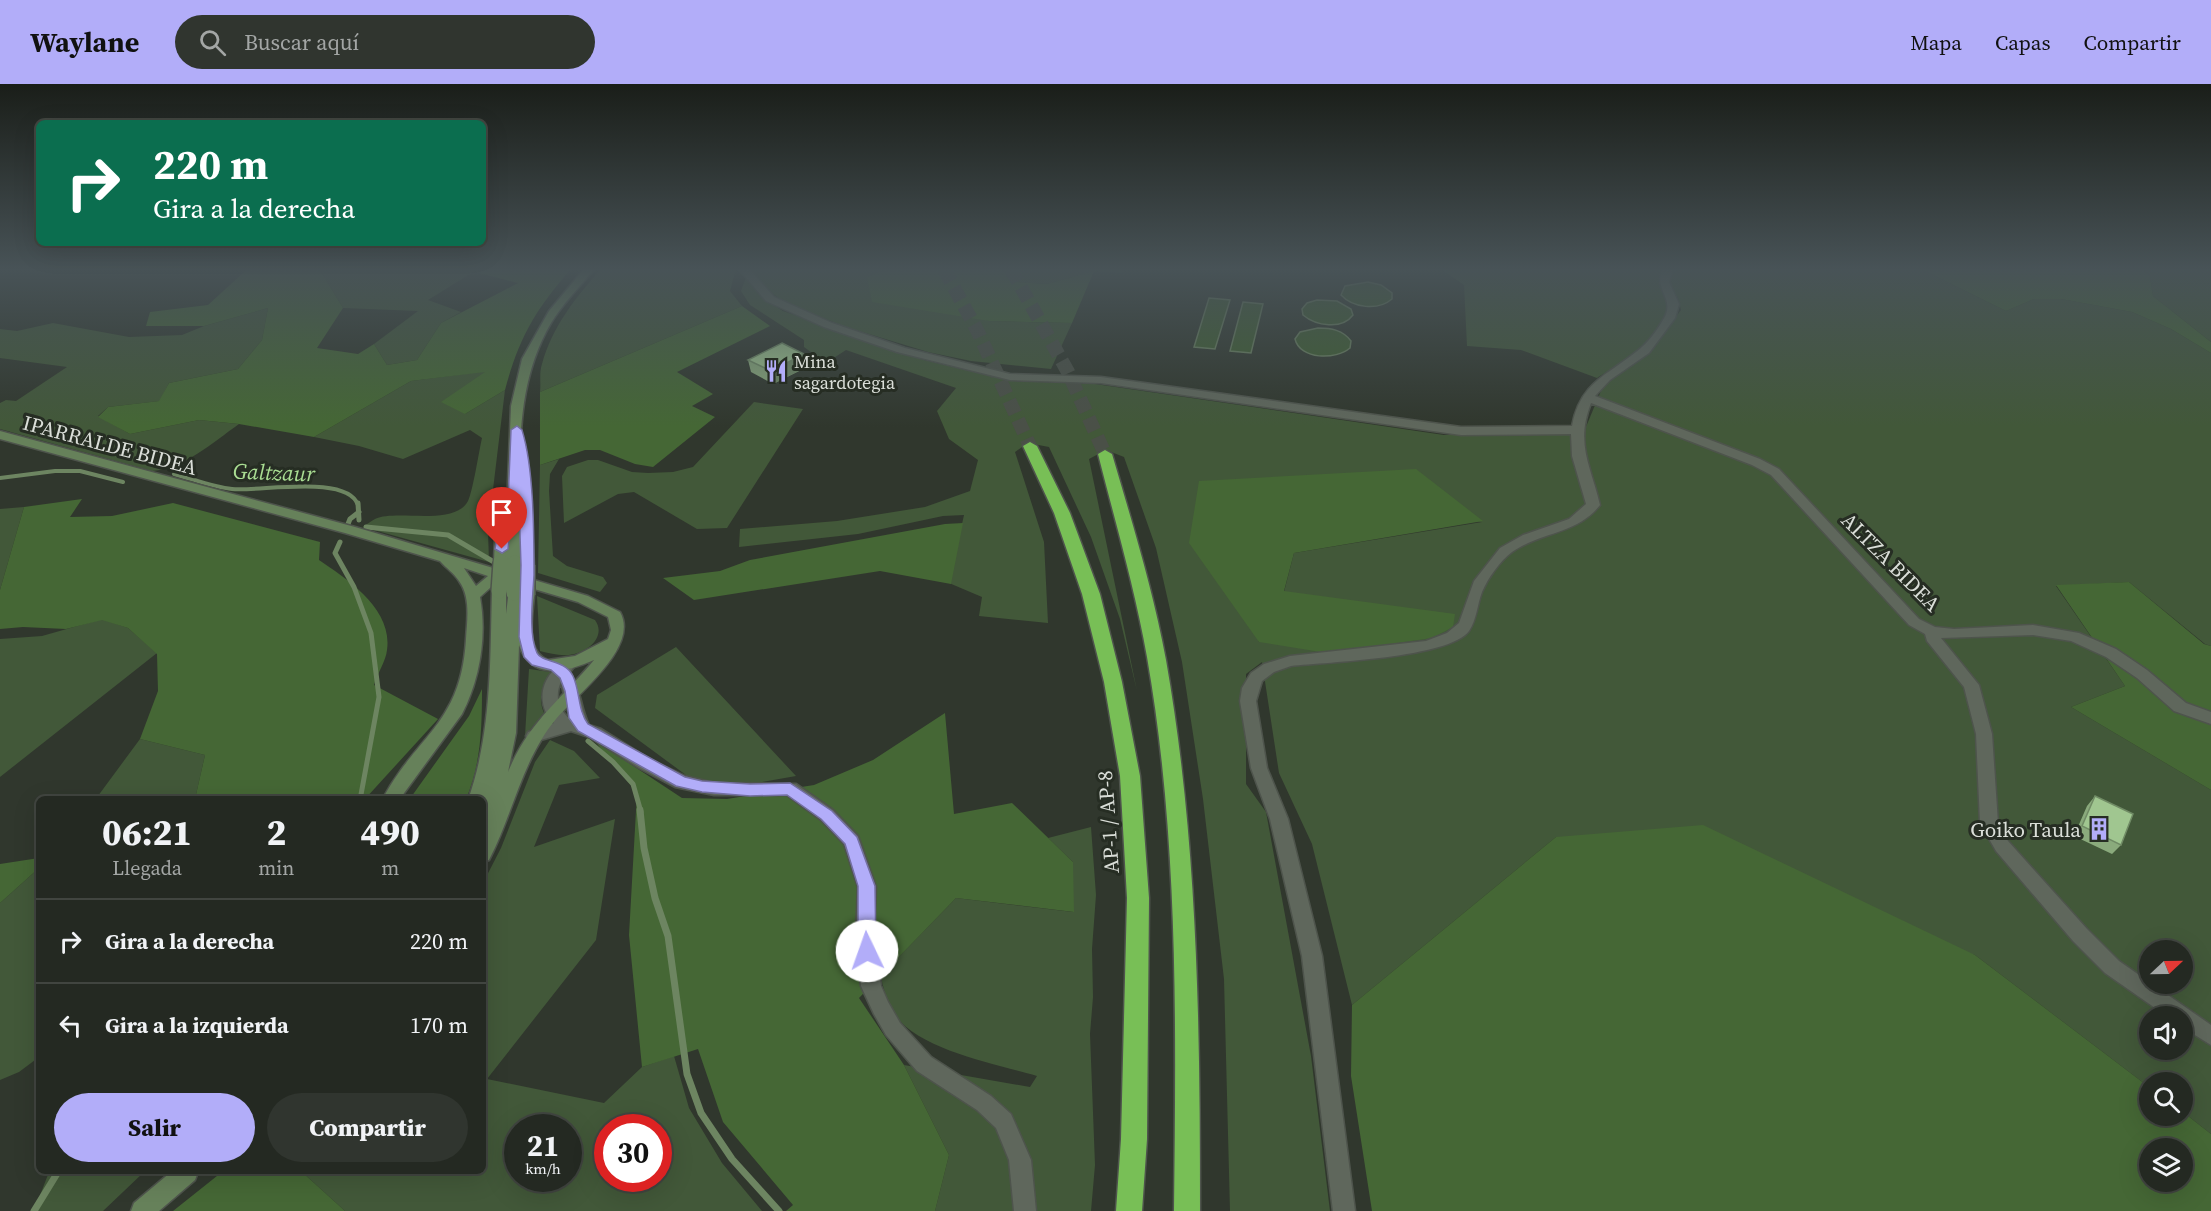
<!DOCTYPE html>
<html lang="es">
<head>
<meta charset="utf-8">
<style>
	body { margin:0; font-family:"Source Serif 4",serif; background:#30352f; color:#f1f3f6; height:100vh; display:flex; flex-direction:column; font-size:22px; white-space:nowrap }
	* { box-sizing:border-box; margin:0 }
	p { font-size:20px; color:#a3a6a5 }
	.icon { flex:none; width:33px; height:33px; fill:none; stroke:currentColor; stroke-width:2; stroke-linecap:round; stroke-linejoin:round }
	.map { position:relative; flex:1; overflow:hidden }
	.drawer { position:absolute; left:36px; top:712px; width:450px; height:378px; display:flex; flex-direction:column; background:#242922; border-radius:9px; box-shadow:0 6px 24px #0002,0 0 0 2px #414540 }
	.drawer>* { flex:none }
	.top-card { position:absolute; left:36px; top:36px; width:450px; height:126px; border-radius:9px; box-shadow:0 6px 24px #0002,0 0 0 2px #414540; background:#0b6e4f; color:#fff; overflow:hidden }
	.needle { width:39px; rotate:68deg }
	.tools { position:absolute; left:2139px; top:856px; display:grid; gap:12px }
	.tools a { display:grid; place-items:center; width:54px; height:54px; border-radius:50%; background:#242922; box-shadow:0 6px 24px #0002,0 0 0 2px #414540; font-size:30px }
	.speed { position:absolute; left:504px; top:1030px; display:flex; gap:12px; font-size:30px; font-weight:700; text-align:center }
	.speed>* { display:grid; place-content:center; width:78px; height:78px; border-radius:50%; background:#242922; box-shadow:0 6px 24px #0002,0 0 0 2px #414540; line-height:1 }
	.speed small { font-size:15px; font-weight:400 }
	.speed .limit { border:9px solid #d22; background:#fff; color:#111 }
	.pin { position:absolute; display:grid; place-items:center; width:51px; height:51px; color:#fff; margin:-62px -26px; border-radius:50% 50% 50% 0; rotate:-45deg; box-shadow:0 0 6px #0007 }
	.pin .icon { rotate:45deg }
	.me { position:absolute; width:66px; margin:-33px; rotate:357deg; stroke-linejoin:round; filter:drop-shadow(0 0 4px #0008) }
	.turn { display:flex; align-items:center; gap:21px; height:126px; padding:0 18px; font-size:27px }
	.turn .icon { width:78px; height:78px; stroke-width:2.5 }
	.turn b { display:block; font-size:42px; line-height:51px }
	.eta { display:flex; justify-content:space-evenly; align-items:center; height:102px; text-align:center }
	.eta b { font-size:36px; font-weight:800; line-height:42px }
	.button { display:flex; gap:12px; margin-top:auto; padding:12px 18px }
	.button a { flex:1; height:69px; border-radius:36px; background:#b2adf9; color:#111; font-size:24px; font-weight:800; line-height:69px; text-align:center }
	.button a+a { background:#30352f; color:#f1f3f6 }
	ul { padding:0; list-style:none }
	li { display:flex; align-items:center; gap:18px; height:84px; padding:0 18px; border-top:2px solid #414540 }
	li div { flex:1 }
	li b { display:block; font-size:22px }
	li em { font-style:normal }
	header { display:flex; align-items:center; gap:36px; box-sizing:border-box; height:84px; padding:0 30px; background:#b2adf9; color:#111 }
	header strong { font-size:28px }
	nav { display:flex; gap:33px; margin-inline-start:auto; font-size:21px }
	.search { width:420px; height:54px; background:#30352f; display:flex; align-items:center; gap:15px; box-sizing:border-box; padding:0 21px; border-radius:33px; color:#a3a6a5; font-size:22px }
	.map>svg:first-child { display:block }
	.green { fill:#425839; fill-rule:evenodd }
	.forest { fill:#456735; fill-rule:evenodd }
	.water { fill:#3e5f2e; stroke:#6d8561; stroke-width:1.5 }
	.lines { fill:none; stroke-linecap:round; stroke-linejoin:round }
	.stream-far2 { stroke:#6d8561; stroke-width:4 }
	.stream-far1 { stroke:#6d8561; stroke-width:5 }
	.stream { stroke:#6d8561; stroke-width:7 }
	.highway-tunnel { stroke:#4a5047; stroke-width:14; stroke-dasharray:14 7; stroke-linecap:butt }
	.street-casing { stroke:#4e544c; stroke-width:3 }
	.secondary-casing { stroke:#4e544c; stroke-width:3 }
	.highway-casing { stroke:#4e544c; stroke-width:3 }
	.street { fill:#5f675c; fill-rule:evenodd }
	.secondary { fill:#66815a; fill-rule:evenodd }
	.highway { fill:#78bf56; fill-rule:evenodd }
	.secondary-bridge-casing { stroke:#4e544c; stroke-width:18; stroke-linecap:butt }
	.secondary-bridge { stroke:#66815a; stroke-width:15 }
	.wall { fill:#8aaa7c }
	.shaded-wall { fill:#708b65 }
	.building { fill:#a0c690; stroke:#708b65; stroke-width:1.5 }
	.route { fill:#b2adf9; stroke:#7470a2; stroke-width:1.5 }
	.labels { text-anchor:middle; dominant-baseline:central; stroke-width:6; stroke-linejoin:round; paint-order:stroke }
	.far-poi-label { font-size:18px; fill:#daded8; stroke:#262d23; text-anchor:start }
	.street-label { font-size:21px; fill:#daded8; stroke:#262d23 }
	.poi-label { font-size:21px; fill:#daded8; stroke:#262d23; text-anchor:end }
	.water-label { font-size:22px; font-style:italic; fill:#aade93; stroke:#262d23 }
</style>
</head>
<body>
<header>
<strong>Waylane</strong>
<div class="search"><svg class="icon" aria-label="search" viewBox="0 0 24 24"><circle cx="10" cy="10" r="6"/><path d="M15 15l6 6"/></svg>Buscar aquí</div>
<nav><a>Mapa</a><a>Capas</a><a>Compartir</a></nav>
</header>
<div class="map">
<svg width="2211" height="1127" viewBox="0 0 2211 1127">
	<rect width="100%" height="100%" fill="#30372d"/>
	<path class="green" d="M322,185H478L428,216L461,228L441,239L417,276L387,281L374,260L418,227L343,224L320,186Z
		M601,185H736L730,207L742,222L540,308C541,299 539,288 542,280C552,243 576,213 601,185Z
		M750,185H886L868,193L989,237L1072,239L1051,285L971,277L928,268L846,243L788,220L773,210Z
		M1021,185H1122L1121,189L1094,187L1047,200L1016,198Z
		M1441,185H1664L1660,195C1662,201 1667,207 1668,212C1678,245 1620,280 1597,294L1521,266L1467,262L1464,201Z
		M1674,185H1921L2006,227L2034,215H2061L2132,228L2171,245L2211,269V562L2205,560L2129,498L2056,502L2125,602L2071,623L2211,706V1050L2183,1028L2182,999H2150L2149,1003L1975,871L1556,753L1352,921L1312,760L1279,689L1262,578L1246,590V700L1266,728L1311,972L1330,1127H1230L1224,895L1203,715L1182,578L1156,464L1124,373L1106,366L1089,375L1137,607L1120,535L1091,453L1049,363L1028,359L1015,368L1044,458L1048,539L979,532L982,513L949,499L964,431L943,432L858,450L739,463L740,445L837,437L925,423L970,407L978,376L949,355L937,327L956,304L846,266L826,279L804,263V256L750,221L741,207L746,193L764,215L783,227L924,276L1012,297L1095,300L1444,351L1583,350L1603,302L1648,270L1681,226L1678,214L1668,197ZM1200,397L1482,438L1294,469L1284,508L1455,531L1259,558ZM2150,867H2182V900H2150ZM2150,933H2182V966H2150Z
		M2142,185H2211V258L2153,212L2150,193Z
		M268,224L262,256L238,285L169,299L160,317L108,323L98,332L130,350L199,336L239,340C212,359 185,384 152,387L0,345V319L6,316L16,317L67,283L0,274V245L17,247L53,239L129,253L182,251L204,242Z
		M487,287L465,330L505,306L488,447L489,478L363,443C367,440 371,437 375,435C397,425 454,443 468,417C473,407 479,367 482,354L470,346L403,375L359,362L314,353L411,297Z
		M754,318L803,325L727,444L697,445L634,408L618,410L564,439L562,392L567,383L588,376H598L632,388L648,389L673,388L693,383Z
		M559,375L550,390L549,407L553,472L567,482L603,493L607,499L600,508L538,489L540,381Z
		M24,423L0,506V425Z
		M537,512L595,536C607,553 587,569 569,571C559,572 549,569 540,567Z
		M102,535L128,544L157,569L0,693V555L42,552Z
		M676,563L796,692L762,698L726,700L690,694L595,624L597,611Z
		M529,585L551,588C544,602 537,613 544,629L525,652Z
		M140,655L205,671L195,715L95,716Z
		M550,656L574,667L600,694L559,701L534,763L615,735L596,856L487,995L604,1019L642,983L674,972L689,1024L722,1079L762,1127H345L302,1088H483V799L501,764L535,678ZM518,1044H568V1095H518ZM608,1044H658V1095H608Z
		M1091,743L1096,811L1092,865L1093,913L1090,950L1095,1081L1091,1127H935L949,1071L904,981L1030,1003L1037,992C996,980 914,965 892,927C886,917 884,903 880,892L956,814L1073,828V778L1048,754Z
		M39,784V973L19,988L0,996V819Z
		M49,1088H144L103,1127H34Z"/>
	<path class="forest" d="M250,185H322L320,186L343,224L317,264L358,270L374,260L387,281L417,276L441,239L518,199L479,189L485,185H571C536,225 519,253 505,306L465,330L441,318L485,288L411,297L314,353L239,340L199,336L130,350L98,333L108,323L159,317L169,299L238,285L262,256L268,224L204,242H146L150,228L208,221L243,189Z
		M886,185H1021L1016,198L1047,200L1094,187L1072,239L989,237L872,218L867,193Z
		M1921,185H2142L2150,193L2153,212L2211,258V269L2171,245L2132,228L2061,215H2034L2006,227Z
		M742,222L770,242L677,288L713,310L692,322L715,333L653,383L635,380L600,366H585L540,381V308Z
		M1416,385L1483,437L1294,469L1284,507L1455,530L1453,543L1432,554L1327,569L1259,558L1189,459L1199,397Z
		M82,415L70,433L112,432L173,419L320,458L319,476C347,495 393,525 387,566C386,577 377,590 374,601L438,635L365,715H195L205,671L140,655L158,607L157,570L128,544L102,536L66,545L23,543L0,545V506L24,423Z
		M963,439L951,500L880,487L694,516L663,494L720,487L750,476L945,440Z
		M2129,498L2204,560L2211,562V706L2071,623L2125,602L2056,501Z
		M482,605C482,643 481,681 466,715L409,716L469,632Z
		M945,629L954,730L1012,719L1073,778L1074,828L956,814L859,914L904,981L949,1071L935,1127H786L793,1121L723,1038L698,965L642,983L629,851L637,709L594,656L682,714L727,715L814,701L873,676Z
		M1703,741L1975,871L2149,1003L2150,1032H2182L2183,1028L2211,1050V1127H1372L1351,992L1352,921L1556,753ZM2150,1065H2182V1098H2150Z
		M39,774V784L0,819V780Z
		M222,1088H302L345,1127H173Z"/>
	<path class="water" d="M1368,198L1381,201L1392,209V215C1378,227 1353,224 1341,211L1345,202Z
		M1209,214L1230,216L1215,265L1194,263Z
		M1317,216L1337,217L1351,225L1353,231C1342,246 1316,242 1303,231L1302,225L1307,219Z
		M1243,218L1263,220L1251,269L1230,267Z
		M1318,244C1331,244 1343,246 1351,257L1350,264C1336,276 1300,276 1295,255L1300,248Z"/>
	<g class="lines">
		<path class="stream-far2" d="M174,390C193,395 213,403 232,405C260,408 347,390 358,421
			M0,394L55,387H80L123,398"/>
		<path class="stream-far1" d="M358,419L359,436
			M348,440L350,435L359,428
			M366,443L448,451L494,478
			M340,458L335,469L354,503L371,549L379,613L360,716
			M588,657L613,678L633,700L641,728"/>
		<path class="stream" d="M640,726L644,764L655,814L668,852L687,990L701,1029L732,1075L779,1127
			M34,1127L58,1088"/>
		<path class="highway-tunnel" d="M944,185L978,248L1030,362
			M1011,185L1068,288L1105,370"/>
		<g class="street-casing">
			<path id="street" d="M739,185H749L774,213L832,239L905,264L1010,290L1101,293L1461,343L1572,342C1580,299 1606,292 1636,268C1647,260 1656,248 1663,236C1677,214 1652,206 1663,185H1673L1669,198L1679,220L1675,234L1649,269L1610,296L1595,312L1760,375L1779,385L1919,535L1935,543L1954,545L2033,541L2079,549L2116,565L2147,586L2186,619L2211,628V640L2174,627L2137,594L2106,573L2071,557L2033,551L1941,554L1979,601L1992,650L1998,739L2008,757L2087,845L2119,877L2211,941V961L2182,943V933H2168L2105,889L2073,857L1996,767L1980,739L1976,650L1964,603L1927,557L1925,550L1909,541L1771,391L1752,381L1591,319C1575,360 1591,382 1600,421C1578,450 1540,448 1512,468C1500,477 1488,494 1482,508C1477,521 1477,535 1469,547C1449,574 1327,578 1291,582L1274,588L1262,597L1256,617L1267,684L1288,735L1322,872L1355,1127H1333L1302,872L1270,735L1251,684L1240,617L1242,604L1251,589L1264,580L1290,572L1426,557L1447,549L1459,539L1474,497L1500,464L1523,451L1569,435L1586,420L1572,372L1571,350L1461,351L1101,299L1010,296L897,268L824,243L766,217Z
				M568,575L576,580L570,588C581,604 580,624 589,641L601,645L651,676L685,692L714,699L796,700L833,726L858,752L876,803L874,849L881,902L888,918L900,939L931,973L991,1012L1011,1030L1031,1076L1036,1127H1014L1009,1076L996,1044L977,1026L917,987L886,951L874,930L861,902L856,849L858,803L844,760L821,736L787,711H714L675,703L639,684L589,653L571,647L534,658L528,656L526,652L528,648L554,639C539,625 539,603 552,588L547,582L550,578H561ZM561,598L570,635C559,626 554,612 561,598Z"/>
		</g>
		<g class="secondary-casing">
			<path id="secondary" d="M584,185H594C580,203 563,219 551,239C521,290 519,348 520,405H529L530,408L534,481L527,485L520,481L510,482L508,476L506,481H496L494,478L495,452L507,422L511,322L522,275L549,227Z
				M0,347L355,443L588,512L620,528C640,563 577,610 556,635C522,676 513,730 489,776L483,778V752L487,744L483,745V716H468C492,648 490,578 492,507L499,502L506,507V530L509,506L514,504L521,509L527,506L532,508L534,511C533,531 524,567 548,576L575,572L608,555L611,546L608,533L578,518L500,495L480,513C487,552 480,595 462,630L399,716H382C417,650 461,641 466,555C467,537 471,513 459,497C454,489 446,484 440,477L345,449L0,355ZM464,484L488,492L476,502ZM519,561C531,597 567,588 594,576C561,616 529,637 508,688L516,649Z
				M171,1088H198L195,1096L159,1127H131L134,1119Z"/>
		</g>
		<g class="highway-casing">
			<path id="highway" d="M1030,358L1037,362L1070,429L1100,510L1122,598L1140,692L1149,814L1147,1055L1142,1127H1116L1121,1055L1127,814L1120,692L1104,598L1082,510L1054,429L1023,362Z
				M1105,366L1112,370C1132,438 1153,506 1166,576C1198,757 1200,943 1200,1127H1174C1176,943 1179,755 1147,573C1135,505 1115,437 1098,370Z"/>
		</g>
		<use href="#street" class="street"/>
		<use href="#secondary" class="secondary"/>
		<use href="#highway" class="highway"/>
		<g class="secondary-bridge-casing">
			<path id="secondary-bridge" d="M527,481V511
				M499,507L501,478
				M514,509L515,479"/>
		</g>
		<use href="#secondary-bridge" class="secondary-bridge"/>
	</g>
	<path class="wall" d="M748,276L807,283L773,300L751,288Z
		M2095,712L2121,761L2112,770L2074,752L2087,722Z"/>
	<path class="shaded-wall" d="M804,270L807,283L773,300L771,287Z"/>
	<path class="building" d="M782,259L804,270L771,287L748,276Z
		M2095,712L2133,730L2121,761L2082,742Z"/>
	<linearGradient id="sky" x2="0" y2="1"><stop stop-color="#1a1e19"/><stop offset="0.54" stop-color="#485357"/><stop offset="1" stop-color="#485357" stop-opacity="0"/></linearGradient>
	<rect width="2211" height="343" fill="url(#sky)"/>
	<path class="route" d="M517,342L522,346C534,384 534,450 534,491C533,512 528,550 537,569C542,579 565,575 573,592C580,607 578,627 588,640L685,693L702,697L750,700L790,699L832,727L857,753L875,802L876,867L873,872L867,874L861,872L858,867V802L845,760L821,735L787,711L750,712L702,708L676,702L578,647L569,634L565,607L560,594L551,586L532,581L524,573L519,553L521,481L519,422L511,438L508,465L502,469L495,465L499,438L508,418L511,346Z"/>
	<defs>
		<g id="restaurant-bare" transform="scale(1.8)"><path d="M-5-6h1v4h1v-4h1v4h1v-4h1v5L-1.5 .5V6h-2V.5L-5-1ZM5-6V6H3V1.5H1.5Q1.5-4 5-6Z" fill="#b2adf9" stroke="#262d23" stroke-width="2.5" paint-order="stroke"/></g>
		<g id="building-bare" transform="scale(1.8)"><path d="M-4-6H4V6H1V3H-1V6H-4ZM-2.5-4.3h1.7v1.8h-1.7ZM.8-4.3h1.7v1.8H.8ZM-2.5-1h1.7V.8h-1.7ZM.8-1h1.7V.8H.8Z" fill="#b2adf9" stroke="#262d23" stroke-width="2.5" paint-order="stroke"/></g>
	</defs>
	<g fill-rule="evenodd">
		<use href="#restaurant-bare" x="776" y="287"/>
		<use href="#building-bare" x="2099" y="745"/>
	</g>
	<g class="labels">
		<g class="far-poi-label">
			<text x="794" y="277">Mina<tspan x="794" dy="21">sagardotegia</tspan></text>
		</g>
		<g class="street-label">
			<text transform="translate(110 361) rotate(15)">IPARRALDE BIDEA</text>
			<text transform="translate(1891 478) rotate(45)">ALTZA BIDEA</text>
			<text transform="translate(1108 738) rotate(-94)">AP-1 / AP-8</text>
		</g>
		<g class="poi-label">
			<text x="2081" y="745">Goiko Taula</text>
		</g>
		<g class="water-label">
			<text transform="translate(274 388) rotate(2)">Galtzaur</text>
		</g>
	</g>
</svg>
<div class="tools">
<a><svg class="needle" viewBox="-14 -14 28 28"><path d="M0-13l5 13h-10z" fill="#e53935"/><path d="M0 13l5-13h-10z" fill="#a3a6a5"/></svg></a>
<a><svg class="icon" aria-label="sound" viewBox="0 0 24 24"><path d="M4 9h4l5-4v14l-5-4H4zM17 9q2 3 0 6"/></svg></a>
<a><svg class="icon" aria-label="search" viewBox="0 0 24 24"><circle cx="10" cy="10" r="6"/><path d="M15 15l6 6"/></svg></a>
<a><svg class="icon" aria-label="layers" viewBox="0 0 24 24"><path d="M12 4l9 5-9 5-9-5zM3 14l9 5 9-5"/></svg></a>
</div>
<div class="speed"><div>21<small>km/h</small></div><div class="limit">30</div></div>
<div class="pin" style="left:502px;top:465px;background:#d93025"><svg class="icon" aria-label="arrive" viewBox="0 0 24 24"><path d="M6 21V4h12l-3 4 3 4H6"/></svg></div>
<svg class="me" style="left:867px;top:867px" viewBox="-20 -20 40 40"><circle r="19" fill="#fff"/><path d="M0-13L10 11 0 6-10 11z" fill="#b2adf9"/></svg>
<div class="top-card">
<div class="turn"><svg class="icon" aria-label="right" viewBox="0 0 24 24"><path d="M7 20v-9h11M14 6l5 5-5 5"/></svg><div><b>220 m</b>Gira a la derecha</div></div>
</div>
<section class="drawer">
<div class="eta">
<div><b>06:21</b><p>Llegada</p></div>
<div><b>2</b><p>min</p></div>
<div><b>490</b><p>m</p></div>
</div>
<ul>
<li><svg class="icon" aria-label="right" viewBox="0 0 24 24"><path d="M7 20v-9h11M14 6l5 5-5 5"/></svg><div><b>Gira a la derecha</b></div><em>220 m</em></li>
<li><svg class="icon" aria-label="left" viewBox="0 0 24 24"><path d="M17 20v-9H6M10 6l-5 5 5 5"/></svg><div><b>Gira a la izquierda</b></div><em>170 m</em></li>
</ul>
<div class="button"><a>Salir</a><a>Compartir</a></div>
</section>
</div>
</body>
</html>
